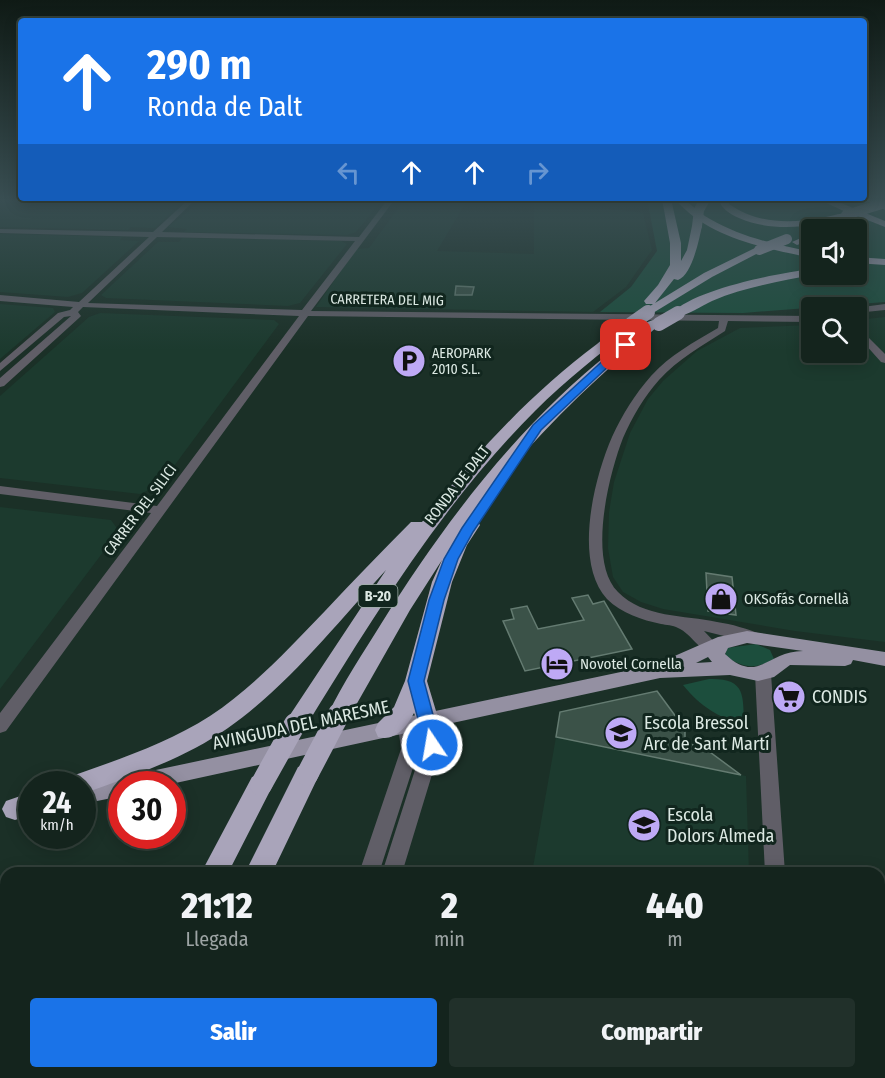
<!DOCTYPE html>
<html lang="es">
<head>
<meta charset="utf-8">
<style>
	body { margin:0; font-family:"Fira Sans Condensed",sans-serif; background:#21302a; color:#f1f3f6; height:100vh; display:flex; flex-direction:column; font-size:22px; white-space:nowrap }
	* { box-sizing:border-box; margin:0 }
	p { font-size:20px; color:#9da4a4 }
	.icon { flex:none; width:33px; height:33px; fill:none; stroke:currentColor; stroke-width:2; stroke-linecap:round; stroke-linejoin:round }
	.map { position:relative; flex:1; overflow:hidden }
	.panel { position:absolute; left:0px; top:867px; width:885px; height:212px; display:flex; flex-direction:column; background:#14241d; border-radius:18px 18px 0 0; box-shadow:0 3px 15px #0003,0 0 0 2px #33413b }
	.panel>* { flex:none }
	.top-card { position:absolute; left:18px; top:18px; width:849px; height:183px; border-radius:6px; box-shadow:0 3px 15px #0003,0 0 0 2px #33413b; background:#1a73e8; color:#fff; overflow:hidden }
	.buttons { position:absolute; left:801px; top:219px; display:grid; gap:12px }
	.buttons a { display:grid; place-items:center; width:66px; height:66px; border-radius:6px; background:#14241d; box-shadow:0 3px 15px #0003,0 0 0 2px #33413b; font-size:30px }
	.speed { position:absolute; left:18px; top:771px; display:flex; gap:12px; font-size:30px; font-weight:700; text-align:center }
	.speed>* { display:grid; place-content:center; width:78px; height:78px; border-radius:50%; background:#14241d; box-shadow:0 3px 15px #0003,0 0 0 2px #33413b; line-height:1 }
	.speed small { font-size:15px; font-weight:400 }
	.speed .limit { border:9px solid #d22; background:#fff; color:#111 }
	.pin { position:absolute; display:grid; place-items:center; width:51px; height:51px; color:#fff; margin:-26px; border-radius:12px; box-shadow:0 3px 9px #0006 }
	.me { position:absolute; width:66px; margin:-33px; rotate:348deg; stroke-linejoin:round; filter:drop-shadow(0 0 4px #0008) }
	.turn { display:flex; align-items:center; gap:21px; height:126px; padding:0 30px; font-size:27px }
	.turn .icon { width:78px; height:78px; stroke-width:2.5 }
	.turn b { display:block; font-size:42px; line-height:51px }
	.lanes { display:flex; align-items:center; height:57px; padding:0 30px; background:#0003; justify-content:center; gap:30px; direction:ltr }
	.lanes .off { opacity:.35 }
	.eta { display:flex; justify-content:space-evenly; align-items:center; height:102px; text-align:center }
	.eta b { font-size:36px; font-weight:800; line-height:42px }
	.button { display:flex; gap:12px; margin-top:auto; padding:12px 30px }
	.button a { flex:1; height:69px; border-radius:6px; background:#1a73e8; color:#fff; font-size:24px; font-weight:800; line-height:69px; text-align:center }
	.button a+a { background:#21302a; color:#f1f3f6 }
	.map>svg:first-child { display:block }
	.built { fill:#1c3a2e }
	.green { fill:#1c4e3d; fill-rule:evenodd }
	.building { fill:#3b5248; stroke:#647b71; stroke-width:1.5 }
	.lines { fill:none; stroke-linecap:round; stroke-linejoin:round }
	.minor { fill:#605e67; fill-rule:evenodd }
	.major { fill:#9490a2; fill-rule:evenodd }
	.highway { fill:#a9a4ba; fill-rule:evenodd }
	.highway-bridge-far2 { stroke:#a9a4ba; stroke-width:10 }
	.highway-bridge-far1 { stroke:#a9a4ba; stroke-width:14 }
	.highway-bridge { stroke:#a9a4ba; stroke-width:22 }
	.route { fill:#1a73e8; stroke:#114b97; stroke-width:1.5 }
	.labels { text-anchor:middle; dominant-baseline:central; stroke-width:6; stroke-linejoin:round; paint-order:stroke }
	.far-street-label { font-size:14px; fill:#dce9e3; stroke:#11261e }
	.far-poi-label { font-size:14px; fill:#dce9e3; stroke:#11261e; text-anchor:start }
	.shield { fill:#11261e; stroke:#9faea8; stroke-width:1.5 }
	.shield-label { font-size:14px; font-weight:bold; fill:#dce9e3 }
	.street-label { font-size:15px; fill:#dce9e3; stroke:#11261e }
	.poi-label { font-size:15px; fill:#dce9e3; stroke:#11261e; text-anchor:start }
	.near-poi-label { font-size:18px; fill:#dce9e3; stroke:#11261e; text-anchor:start }
	.near-street-label { font-size:18px; fill:#dce9e3; stroke:#11261e }
</style>
</head>
<body>
<div class="map">
<svg width="885" height="1078" viewBox="0 0 885 1078">
	<rect width="100%" height="100%" fill="#1b3027"/>
	<path class="built" d="M0,199H185L155,228L131,227L128,230L0,227Z
		M204,199H383L356,232L347,235L184,232L187,229L168,227Z
		M405,199H468L437,251L534,254V200L643,213L652,250L626,287L593,312L316,307L356,249L369,248Z
		M0,234L122,237L120,240L139,241L82,293L68,297L0,292Z
		M182,238L341,241L347,244L300,303L288,306L106,298L101,295L158,242H179Z
		M0,304L53,308L55,312L0,359Z
		M100,313L274,320L279,324L160,485L140,494L0,478V396L89,317Z
		M885,317V642L795,631L663,609L641,602L623,592L613,577L608,548L609,512L614,482L630,433L648,399L663,381L697,351L740,328L811,325L812,352H856L857,320Z
		M0,507L111,520L119,531L0,689Z
		M556,737L746,776L749,873H532Z"/>
	<path class="green" d="M647,199H885V302L743,313L600,312L631,287L657,251ZM812,230H856V274H812Z
		M756,644L770,650L774,659C754,670 744,668 725,656L727,648Z
		M709,679C746,678 743,695 744,725C718,717 701,707 683,685Z"/>
	<path class="building" d="M456,286L474,287L472,295H455Z
		M706,573L732,577L736,615L708,611Z
		M588,595L593,604L604,601L632,649L525,671L503,621L514,619L511,609L527,606L538,629L584,620L572,598Z
		M657,691L685,729V743L703,747L741,775L556,737L560,712Z"/>
	<g class="lines">
		<path class="minor" d="M189,199H196L162,232L359,237L388,199H395L311,311L812,316V322L728,321L725,331C702,346 678,359 659,380C644,397 632,417 623,438C609,474 587,561 618,592C643,618 685,615 717,622C732,624 747,629 761,634L764,638L761,642L756,644L704,631L724,652L722,656C705,661 693,634 678,628C673,625 666,625 661,624C642,620 621,613 607,599C573,562 594,478 612,437C622,415 635,394 651,376C670,355 694,342 718,328L719,321L308,316L6,731L0,733V713L151,513L0,494V486L157,506L299,316L83,307L78,312L81,316L79,318L4,386L0,387V378L71,316L64,317L0,371V363L58,313L70,310L73,307L0,301V295L79,302L149,237L0,233V229L153,232ZM157,237L355,241L302,310L88,303Z
			M885,304V310L856,313L855,308Z
			M856,325L885,354V363L881,362L856,334Z
			M763,668L769,670L771,674L785,873H765L755,674L757,670Z
			M428,714L434,716L441,745L402,873H382L423,745L419,721L422,716Z
			M407,719L413,721L419,749L379,873H359L401,749L398,726L401,721Z
			M879,898L885,899V919L879,918Z
			M0,995L6,997V1019L0,1017Z
			M203,1072H242L244,1078H206Z
			M288,1072H313L310,1078H286Z
			M316,1072H352L349,1078H315Z
			M546,1072H587L589,1078H549Z
			M775,1072H799L800,1078H776Z"/>
		<path class="major" d="M747,631L885,652V666L853,660L851,664L845,666L790,665L774,677L758,681L730,675L660,678L171,784H122V796L82,804V786L124,779L132,775L654,665L718,637ZM747,643L803,651C767,651 758,685 725,654L728,648ZM708,657L712,662L696,663Z"/>
		<path class="highway" d="M662,199H671L681,243V261L687,250L692,226L697,223L702,226C699,240 692,275 678,280L674,279L655,303L704,273L755,248L764,250L712,277L648,316L642,312L653,304H646L644,301L658,285L670,265V243Z
			M675,199C689,199 697,212 710,219C741,237 777,245 812,252V258C764,248 708,238 675,199Z
			M719,199H729V204C756,223 788,224 820,218C829,217 839,213 848,213L818,199H831L885,221V227L850,213L849,217C813,227 774,233 739,218C730,214 721,209 719,199Z
			M863,199H876L885,204V210Z
			M812,233V240L797,245L792,242Z
			M856,257L885,259V265L856,263Z
			M812,269V274H815C780,282 746,286 712,301C701,306 685,318 674,316L672,313C695,289 778,273 812,269Z
			M631,320L635,321L637,324L635,327C600,353 566,380 535,411C441,505 372,619 303,731L295,733L287,731L284,724L386,570C336,624 289,685 228,728C184,759 132,776 82,794V784H69L72,776C120,759 168,743 210,716C254,687 289,648 325,611C353,581 382,551 411,522H422C473,456 530,394 597,344C607,336 619,323 631,320Z
			M653,320L657,321L659,324L657,327C588,384 524,446 471,519L477,521L480,525L467,545L452,582L427,681L439,721L436,728L428,730L420,728L414,713C407,727 394,742 378,737L375,730L378,723L394,707L405,681L432,582L442,560L410,610L347,721L339,723L331,721L328,714C343,683 363,653 381,624C444,523 519,424 613,350C624,341 639,324 653,320Z
			M307,764L316,767L319,775L272,873H245L298,767Z
			M261,774L270,777L273,785L228,873H201L252,777Z
			M32,792V814L15,820L6,817L2,809L6,801Z
			M98,1072H130L128,1078H96Z
			M151,1072H183L181,1078H149Z"/>
		<path class="highway-bridge-far2" d="M846,215L885,203
			M697,226L699,210L705,199
			M759,250L787,239"/>
		<path class="highway-bridge-far1" d="M631,324L648,312
			M659,324L678,313"/>
		<path class="highway-bridge" d="M307,775L339,714
			M261,785L295,724"/>
	</g>
	<linearGradient id="sky" x2="0" y2="1"><stop stop-color="#0f1a15"/><stop offset="0.57" stop-color="#394e52"/><stop offset="1" stop-color="#394e52" stop-opacity="0"/></linearGradient>
	<rect width="885" height="350" fill="url(#sky)"/>
	<path class="route" d="M622,343L631,345L541,430L473,532L458,559L444,600L424,681L441,745L438,750L432,752L426,750L408,681L429,600L444,559L462,528L533,425Z"/>
	<defs>
		<g id="parking-disc" transform="scale(1.725)"><circle r="9.5" fill="#bea9f5" stroke="#11261e"/><path d="M-3.5-5.5H1a3.5 3.5 0 0 1 0 7H-1V5.5H-3.5ZM-1-3.4V-.6H.8a1.4 1.4 0 0 0 0-2.8Z" fill="#111"/></g>
		<g id="shop-disc" transform="scale(1.725)"><circle r="9.5" fill="#bea9f5" stroke="#11261e"/><path d="M-5-2.5h2.3a2.7 3.5 0 0 1 5.4 0H5L5.5 6h-11ZM-1.5-2.5h3a1.5 2.3 0 0 0-3 0Z" fill="#111"/></g>
		<g id="hotel-disc" transform="scale(1.725)"><circle r="9.5" fill="#bea9f5" stroke="#11261e"/><path d="M-6-4.5h1.5V1H6V5H4.5V3h-9V5H-6ZM-4 0a1.8 1.8 0 1 1 3.6 0ZM.5 0V-2.5h3Q6-2.5 6 0Z" fill="#111"/></g>
		<g id="supermarket-disc" transform="scale(1.725)"><circle r="9.5" fill="#bea9f5" stroke="#11261e"/><path d="M-6-5.5h2.5l.6 2H6L4.5 2H-2.5L-4.4-4H-6ZM-1.5 3.2a1.3 1.3 0 1 0 .1 0ZM3 3.2a1.3 1.3 0 1 0 .1 0Z" fill="#111"/></g>
		<g id="school-disc" transform="scale(1.725)"><circle r="9.5" fill="#bea9f5" stroke="#11261e"/><path d="M0-5L7-2L0 1L-7-2ZM-4 1L0 2.5L4 1V4Q0 6-4 4Z" fill="#111"/></g>
	</defs>
	<g fill-rule="evenodd">
		<use href="#parking-disc" x="409" y="361"/>
		<use href="#shop-disc" x="721" y="599"/>
		<use href="#hotel-disc" x="557" y="664"/>
		<use href="#supermarket-disc" x="789" y="697"/>
		<use href="#school-disc" x="621" y="733"/>
		<use href="#school-disc" x="644" y="825"/>
	</g>
	<g class="labels">
		<g class="far-street-label">
			<text transform="translate(387 300) rotate(1)">CARRETERA DEL MIG</text>
		</g>
		<g class="far-poi-label">
			<text x="432" y="353">AEROPARK<tspan x="432" dy="16">2010 S.L.</tspan></text>
		</g>
		<rect class="shield" x="358.5" y="585" width="39" height="22" rx="4.5"/>
		<g class="shield-label">
			<text x="378" y="596">B-20</text>
		</g>
		<g class="street-label">
			<text transform="translate(457 485) rotate(-52)">RONDA DE DALT</text>
			<text transform="translate(140 510) rotate(-53)">CARRER DEL SILICI</text>
		</g>
		<g class="poi-label">
			<text x="744" y="599">OKSofás Cornellà</text>
			<text x="580" y="664">Novotel Cornella</text>
		</g>
		<g class="near-poi-label">
			<text x="812" y="697">CONDIS</text>
			<text x="644" y="723">Escola Bressol<tspan x="644" dy="21">Arc de Sant Martí</tspan></text>
			<text x="667" y="815">Escola<tspan x="667" dy="21">Dolors Almeda</tspan></text>
		</g>
		<g class="near-street-label">
			<text transform="translate(301 725) rotate(-12)">AVINGUDA DEL MARESME</text>
		</g>
	</g>
</svg>
<div class="buttons">
<a><svg class="icon" aria-label="sound" viewBox="0 0 24 24"><path d="M4 9h4l5-4v14l-5-4H4zM17 9q2 3 0 6"/></svg></a>
<a><svg class="icon" aria-label="search" viewBox="0 0 24 24"><circle cx="10" cy="10" r="6"/><path d="M15 15l6 6"/></svg></a>
</div>
<div class="speed"><div>24<small>km/h</small></div><div class="limit">30</div></div>
<div class="pin" style="left:626px;top:345px;background:#d93025"><svg class="icon" aria-label="arrive" viewBox="0 0 24 24"><path d="M6 21V4h12l-3 4 3 4H6"/></svg></div>
<svg class="me" style="left:432px;top:745px" viewBox="-20 -20 40 40"><circle r="17" fill="#1a73e8" stroke="#fff" stroke-width="3"/><path d="M0-11L8 9 0 5-8 9z" fill="#fff"/></svg>
<div class="top-card">
<div class="turn"><svg class="icon" aria-label="ahead" viewBox="0 0 24 24"><path d="M12 20V5M6 11l6-6 6 6"/></svg><div><b>290 m</b>Ronda de Dalt</div></div>
<div class="lanes"><svg class="icon off" aria-label="left" viewBox="0 0 24 24"><path d="M17 20v-9H6M10 6l-5 5 5 5"/></svg><svg class="icon" aria-label="ahead" viewBox="0 0 24 24"><path d="M12 20V5M6 11l6-6 6 6"/></svg><svg class="icon" aria-label="ahead" viewBox="0 0 24 24"><path d="M12 20V5M6 11l6-6 6 6"/></svg><svg class="icon off" aria-label="right" viewBox="0 0 24 24"><path d="M7 20v-9h11M14 6l5 5-5 5"/></svg></div>
</div>
<section class="panel">
<div class="eta">
<div><b>21:12</b><p>Llegada</p></div>
<div><b>2</b><p>min</p></div>
<div><b>440</b><p>m</p></div>
</div>
<div class="button"><a>Salir</a><a>Compartir</a></div>
</section>
</div>
</body>
</html>
